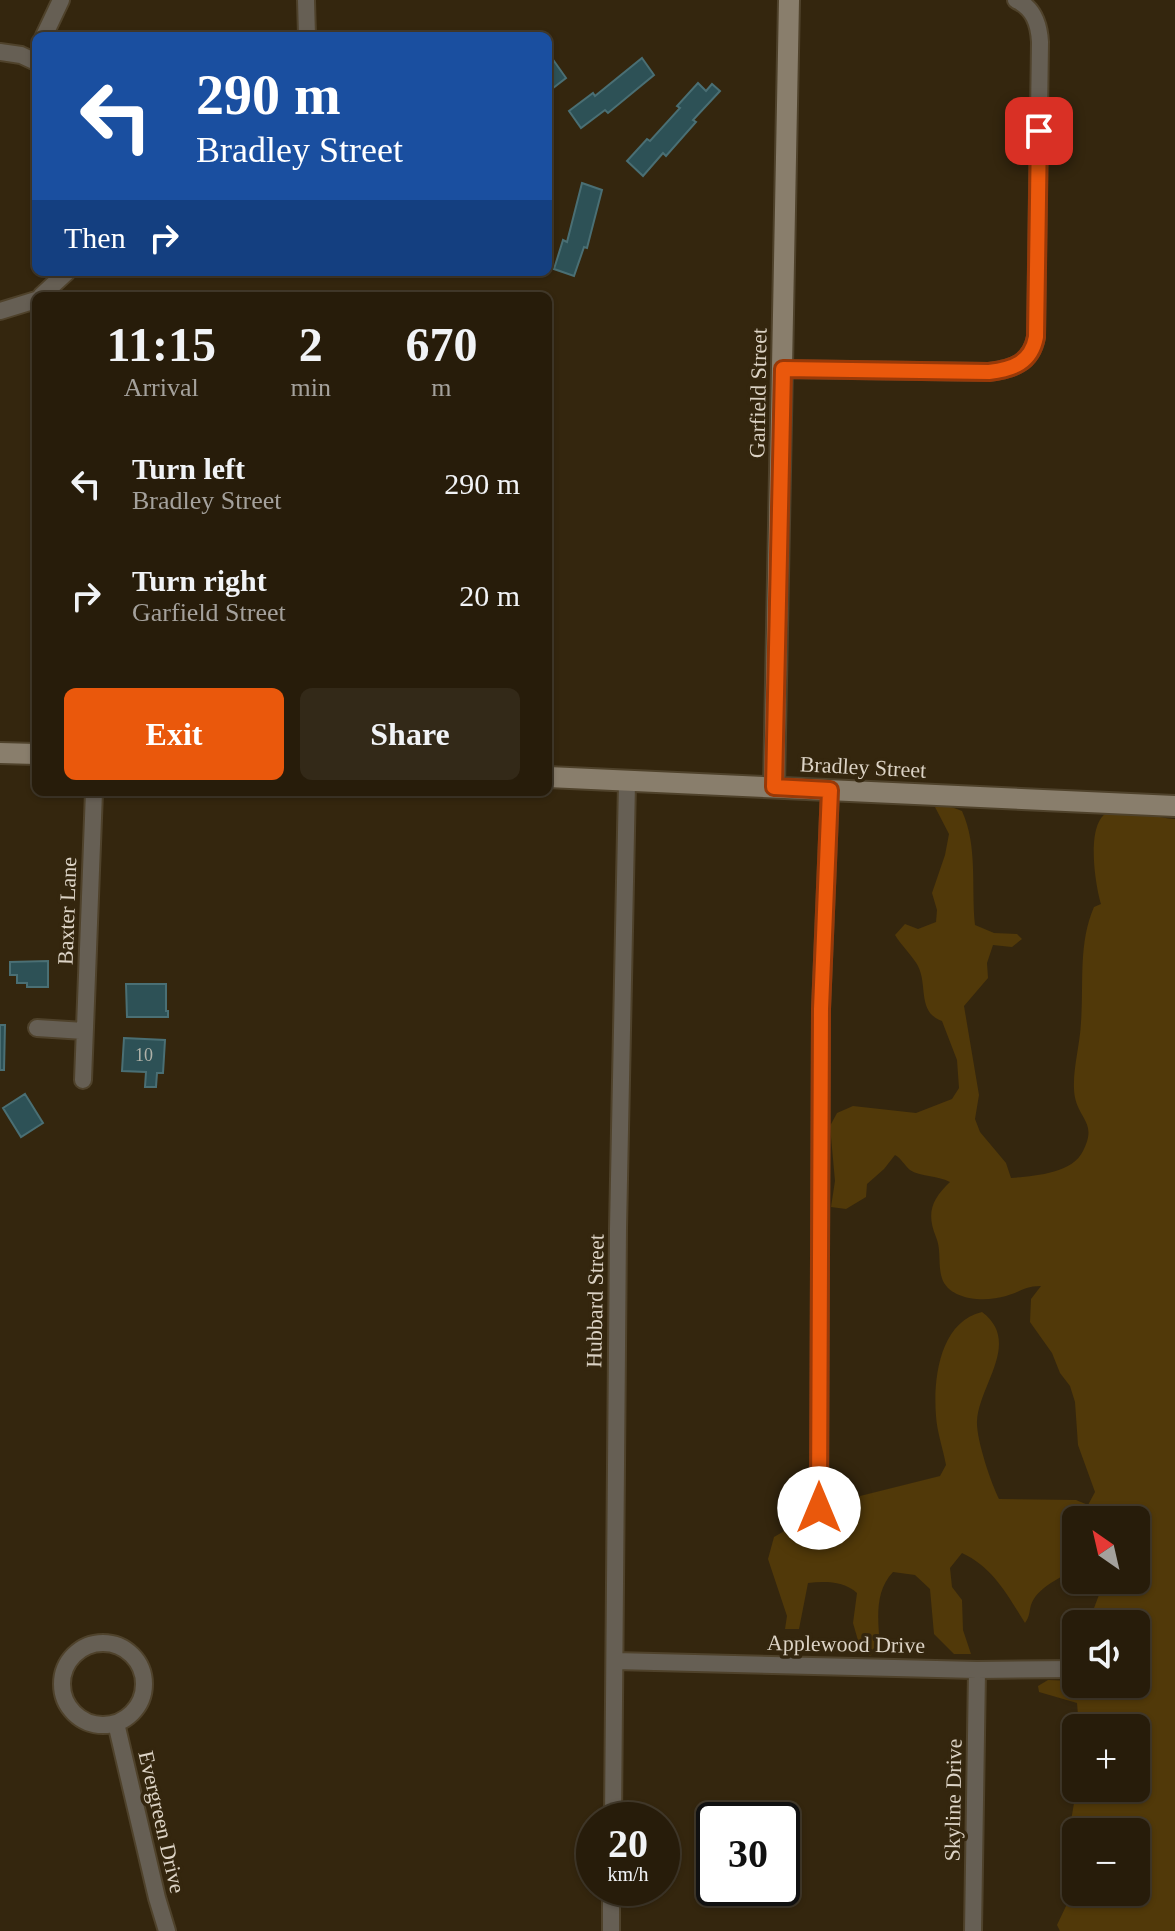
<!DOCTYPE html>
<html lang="en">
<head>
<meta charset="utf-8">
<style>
	body { margin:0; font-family:"Times New Roman",serif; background:#332918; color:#f1f3f6; height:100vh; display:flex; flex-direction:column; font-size:30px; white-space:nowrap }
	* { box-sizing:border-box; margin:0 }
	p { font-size:26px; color:#a4a19c }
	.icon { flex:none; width:44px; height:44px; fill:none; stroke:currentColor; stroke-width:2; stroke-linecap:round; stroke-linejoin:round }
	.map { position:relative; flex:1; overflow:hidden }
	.details { position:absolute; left:32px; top:292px; width:520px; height:504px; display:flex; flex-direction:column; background:#271c0a; border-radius:12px; box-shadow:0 2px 6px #0004,0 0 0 2px #433a2b }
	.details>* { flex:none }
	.banner { position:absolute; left:32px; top:32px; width:520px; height:244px; border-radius:12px; box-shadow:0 2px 6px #0004,0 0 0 2px #433a2b; background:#1a4fa0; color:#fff; overflow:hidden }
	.needle { width:52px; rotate:326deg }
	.tools { position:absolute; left:1062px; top:1506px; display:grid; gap:16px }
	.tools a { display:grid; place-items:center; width:88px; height:88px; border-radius:12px; background:#271c0a; box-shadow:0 2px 6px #0004,0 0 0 2px #433a2b; font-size:40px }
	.speed { position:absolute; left:576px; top:1802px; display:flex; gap:16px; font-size:40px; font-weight:700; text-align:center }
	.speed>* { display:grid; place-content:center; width:104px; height:104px; border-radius:50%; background:#271c0a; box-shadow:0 2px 6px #0004,0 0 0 2px #433a2b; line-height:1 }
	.speed small { font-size:20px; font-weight:400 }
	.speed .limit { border:4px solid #111; border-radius:12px; background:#fff; color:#111 }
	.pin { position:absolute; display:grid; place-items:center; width:68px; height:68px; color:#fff; margin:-34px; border-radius:16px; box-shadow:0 4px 12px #0006 }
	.me { position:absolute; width:88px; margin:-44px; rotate:0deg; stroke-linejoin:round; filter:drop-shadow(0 0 6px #0008) }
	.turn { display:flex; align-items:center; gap:28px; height:168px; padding:0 32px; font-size:36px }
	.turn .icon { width:104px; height:104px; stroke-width:2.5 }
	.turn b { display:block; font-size:56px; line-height:68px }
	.then { display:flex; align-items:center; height:76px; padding:0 32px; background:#0003; gap:16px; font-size:30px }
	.eta { display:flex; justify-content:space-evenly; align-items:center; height:136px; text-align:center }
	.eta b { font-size:48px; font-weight:700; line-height:56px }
	.button { display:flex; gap:16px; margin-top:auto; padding:16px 32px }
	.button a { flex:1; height:92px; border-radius:12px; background:#ea580c; color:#fff; font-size:32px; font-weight:700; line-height:92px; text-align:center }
	.button a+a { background:#332918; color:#f1f3f6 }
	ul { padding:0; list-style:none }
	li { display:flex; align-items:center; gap:24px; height:112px; padding:0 32px }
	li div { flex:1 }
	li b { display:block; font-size:30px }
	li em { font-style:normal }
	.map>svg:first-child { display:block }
	.green { fill:#513909 }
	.building { fill:#2d5156; stroke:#4a6f74; stroke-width:2 }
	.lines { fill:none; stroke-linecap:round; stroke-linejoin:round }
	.street-casing { stroke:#4f422b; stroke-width:20 }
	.secondary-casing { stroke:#4f422b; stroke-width:24 }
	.street { stroke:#665f54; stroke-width:16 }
	.secondary { stroke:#897e6c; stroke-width:20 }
	.route-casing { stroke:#983908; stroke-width:20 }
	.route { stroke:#ea580c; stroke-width:14 }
	.labels { text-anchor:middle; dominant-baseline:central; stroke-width:7; stroke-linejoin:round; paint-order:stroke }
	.number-label { font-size:18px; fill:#b0b2a9 }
	.street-label { font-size:22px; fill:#dcd3c5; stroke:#34260e }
</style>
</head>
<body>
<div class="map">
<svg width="1175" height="1931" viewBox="0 0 1175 1931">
	<rect width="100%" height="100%" fill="#34260e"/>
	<path class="green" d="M946,805L962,811C978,846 971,887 975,925L994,933L1017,934L1022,939L1012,947L993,945L987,963L988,978L964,1006L979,1095L975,1119L980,1132L1006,1163L1011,1178C1033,1176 1072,1174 1083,1151C1099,1120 1075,1119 1074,1089C1073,1067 1080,1045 1081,1022C1084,983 1078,944 1094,907L1101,904C1095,884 1084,816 1112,811C1133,808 1155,818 1175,819V1931H1060L1057,1925L1076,1885V1892H1136V1832L1076,1834L1071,1821L1074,1803L1097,1799L1093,1788H1136V1728H1079L1077,1703L1039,1692L1038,1686L1048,1680L1076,1681V1684H1136V1624H1092L1094,1608L1102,1587L1098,1580H1136V1520H1076V1571H1071C1057,1580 1037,1588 1031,1605C1029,1612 1030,1616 1025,1623C1008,1596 993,1567 962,1553L950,1568L952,1587L962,1600L963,1630L971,1654H954L934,1634L930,1589L915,1575L893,1572C874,1592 878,1620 880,1647L870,1656L861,1651L853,1623L857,1593C844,1581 825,1581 808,1583L799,1629H785L787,1616L768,1559L774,1537L832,1503L940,1476L946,1465C943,1449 937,1432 936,1416C933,1378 940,1322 982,1312C1022,1342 979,1385 977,1421C976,1439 991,1483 999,1499L1076,1500L1088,1505L1095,1492L1078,1445L1075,1402L1070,1386L1060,1373L1052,1353L1030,1322L1031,1299L1041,1286C1024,1286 1021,1292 1006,1296C986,1302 953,1301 943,1281C937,1267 942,1251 936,1237C926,1213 932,1199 950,1182C937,1175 920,1177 910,1170C904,1165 902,1159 895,1155L884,1169L867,1184L866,1197L846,1209L831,1207L835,1181L830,1126L837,1113L853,1106L916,1113L952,1099L959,1088L957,1060L942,1021C917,1012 928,986 918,966C914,958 901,945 895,935L905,924L918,929L936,922L937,910L932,893L945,855L949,834L935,807Z"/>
	<path class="building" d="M642,58L654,75L608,113L605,110L581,128L569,111L593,93L595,96Z
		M554,61L566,78L548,92V66Z
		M698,83L706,91L712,84L720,91L693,120L696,122L666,156L663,153L643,176L627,161L647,139L650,141L680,108L677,106Z
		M582,183L602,190L587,248L584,247L574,276L554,269L563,240L567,242Z
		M48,961V987H27V983H17V975H10V962Z
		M126,984H166V1011H168V1017H127Z
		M0,1025H5L4,1070H0Z
		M124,1038L165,1040L163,1073H157L156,1087H145L146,1072L122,1071Z
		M25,1094L43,1123L21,1137L3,1108Z"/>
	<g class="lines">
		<g class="street-casing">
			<path id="street" d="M306,0L307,36
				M44,36L61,0
				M0,52L21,55L36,62
				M41,296L67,272
				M0,311L36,300
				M783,369L989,372C1013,369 1031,363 1036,337L1040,42C1039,24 1034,8 1016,0
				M37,1028L84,1031
				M83,1080L94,792
				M819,1508L821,1009L830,790
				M62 1684a41 41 0 1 1 82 0a41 41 0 1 1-82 0Z
				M615,1661L977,1670L1076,1669
				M116,1723L157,1898L167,1931
				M613,1820L618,1229L627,782
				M611,1931V1888
				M973,1931L977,1670"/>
		</g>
		<g class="secondary-casing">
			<path id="secondary" d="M0,753L36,754
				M548,777L1175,806
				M774,787L789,0"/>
		</g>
		<use href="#street" class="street"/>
		<use href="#secondary" class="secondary"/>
	</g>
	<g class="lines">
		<g class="route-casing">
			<path id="route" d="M819,1508L821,1009L830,790L774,787L783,369L989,372C1013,369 1031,363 1036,337L1039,131"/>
		</g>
		<use href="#route" class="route"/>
	</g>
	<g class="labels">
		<g class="number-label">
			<text x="144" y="1055">10</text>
		</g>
		<g class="street-label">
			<text transform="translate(758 393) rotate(-89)">Garfield Street</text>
			<text transform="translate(863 767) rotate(3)">Bradley Street</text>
			<text transform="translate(67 911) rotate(-88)">Baxter Lane</text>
			<text transform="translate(595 1301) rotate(-89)">Hubbard Street</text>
			<text transform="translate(846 1644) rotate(1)">Applewood Drive</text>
			<text transform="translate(953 1800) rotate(-89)">Skyline Drive</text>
			<text transform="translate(162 1822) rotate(77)">Evergreen Drive</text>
		</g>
	</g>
</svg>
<div class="tools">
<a><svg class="needle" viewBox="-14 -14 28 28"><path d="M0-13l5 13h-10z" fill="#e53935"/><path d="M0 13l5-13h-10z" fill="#a4a19c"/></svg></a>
<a><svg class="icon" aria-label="sound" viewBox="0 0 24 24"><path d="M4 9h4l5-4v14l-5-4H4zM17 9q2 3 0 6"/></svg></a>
<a>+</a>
<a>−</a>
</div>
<div class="speed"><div>20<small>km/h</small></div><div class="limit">30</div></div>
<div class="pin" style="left:1039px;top:131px;background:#d93025"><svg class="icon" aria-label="arrive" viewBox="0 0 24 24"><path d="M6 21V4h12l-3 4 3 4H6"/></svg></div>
<svg class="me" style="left:819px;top:1508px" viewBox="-20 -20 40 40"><circle r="19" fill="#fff"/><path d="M0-13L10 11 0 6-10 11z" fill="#ea580c"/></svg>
<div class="banner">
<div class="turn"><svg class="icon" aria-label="left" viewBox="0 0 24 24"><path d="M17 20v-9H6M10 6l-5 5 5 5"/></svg><div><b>290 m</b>Bradley Street</div></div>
<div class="then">Then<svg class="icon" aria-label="right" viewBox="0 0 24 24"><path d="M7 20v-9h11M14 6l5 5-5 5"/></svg></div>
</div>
<section class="details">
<div class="eta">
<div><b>11:15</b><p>Arrival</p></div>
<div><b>2</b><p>min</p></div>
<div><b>670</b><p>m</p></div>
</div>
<ul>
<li><svg class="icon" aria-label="left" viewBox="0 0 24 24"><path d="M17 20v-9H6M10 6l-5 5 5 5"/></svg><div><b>Turn left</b><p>Bradley Street</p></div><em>290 m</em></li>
<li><svg class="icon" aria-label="right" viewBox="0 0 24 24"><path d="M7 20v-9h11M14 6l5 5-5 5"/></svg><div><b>Turn right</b><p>Garfield Street</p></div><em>20 m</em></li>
</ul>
<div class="button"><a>Exit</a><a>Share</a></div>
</section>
</div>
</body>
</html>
